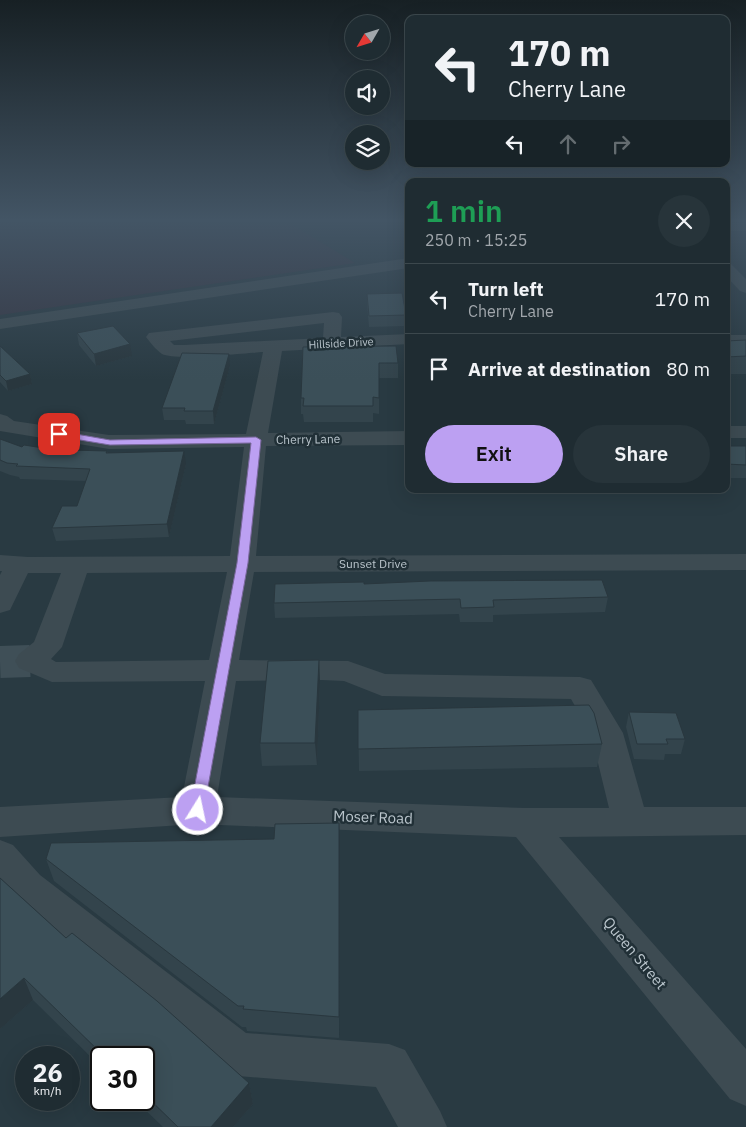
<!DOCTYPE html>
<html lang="en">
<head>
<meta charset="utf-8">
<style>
	body { margin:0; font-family:"IBM Plex Sans",sans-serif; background:#27343a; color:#f1f3f6; height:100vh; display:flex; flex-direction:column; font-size:19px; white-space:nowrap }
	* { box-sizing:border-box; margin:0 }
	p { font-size:16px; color:#a1a7ac }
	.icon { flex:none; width:28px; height:28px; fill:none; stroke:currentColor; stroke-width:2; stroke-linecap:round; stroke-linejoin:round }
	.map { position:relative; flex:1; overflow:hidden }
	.side { position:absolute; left:405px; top:178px; width:325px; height:315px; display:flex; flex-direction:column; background:#1f2c32; border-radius:10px; box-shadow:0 5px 20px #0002,0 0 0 1px #3c484d }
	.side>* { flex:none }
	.hud { position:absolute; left:405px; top:15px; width:325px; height:152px; border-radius:10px; box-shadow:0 5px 20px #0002,0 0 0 1px #3c484d; background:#1f2c32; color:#f1f3f6; overflow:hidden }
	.needle { width:32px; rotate:231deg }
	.tools { position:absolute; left:345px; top:15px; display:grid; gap:10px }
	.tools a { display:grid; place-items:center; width:45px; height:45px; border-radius:50%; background:#1f2c32; box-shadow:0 5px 20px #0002,0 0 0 1px #3c484d; font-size:25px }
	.speed { position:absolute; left:15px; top:1046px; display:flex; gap:10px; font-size:25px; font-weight:700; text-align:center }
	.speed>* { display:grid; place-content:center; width:65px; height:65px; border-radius:50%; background:#1f2c32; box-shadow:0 5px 20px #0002,0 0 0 1px #3c484d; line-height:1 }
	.speed small { font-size:12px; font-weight:400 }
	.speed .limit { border:2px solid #111; border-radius:8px; background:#fff; color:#111 }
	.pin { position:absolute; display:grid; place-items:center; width:42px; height:42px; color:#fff; margin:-21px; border-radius:10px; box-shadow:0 2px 8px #0006 }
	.me { position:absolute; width:55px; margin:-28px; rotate:10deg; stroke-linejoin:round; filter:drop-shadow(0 0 4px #0008) }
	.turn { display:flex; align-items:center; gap:18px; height:105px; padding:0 20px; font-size:22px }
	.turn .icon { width:65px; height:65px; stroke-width:2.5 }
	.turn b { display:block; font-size:35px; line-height:42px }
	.lanes { display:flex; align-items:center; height:48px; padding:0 20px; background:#0003; justify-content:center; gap:25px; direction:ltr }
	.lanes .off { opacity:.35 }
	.round { display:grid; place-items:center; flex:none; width:52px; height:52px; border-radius:26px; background:#27343a }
	.headline { display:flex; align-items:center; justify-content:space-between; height:85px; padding:0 20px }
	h1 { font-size:30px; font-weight:600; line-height:38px; color:#1e9e55 }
	.cta { display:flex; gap:10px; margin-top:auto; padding:10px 20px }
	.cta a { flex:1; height:58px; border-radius:30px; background:#bca0f2; color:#111; font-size:20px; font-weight:600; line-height:58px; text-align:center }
	.cta a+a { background:#27343a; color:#f1f3f6 }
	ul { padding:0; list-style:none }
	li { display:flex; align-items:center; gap:15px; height:70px; padding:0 20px; border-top:1px solid #3c484d }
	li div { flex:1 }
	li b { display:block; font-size:19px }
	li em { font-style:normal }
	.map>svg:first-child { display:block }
	.medical { fill:#353643 }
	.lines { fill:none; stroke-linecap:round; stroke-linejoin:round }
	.minor-tunnel { stroke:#3f4f57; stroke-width:32; stroke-dasharray:32 16; stroke-linecap:butt }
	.minor { fill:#3d4b52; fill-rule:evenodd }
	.wall { fill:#33444c }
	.shaded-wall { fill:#29373e }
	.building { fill:#3b4f58; stroke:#29373e }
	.route { fill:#bca0f2; stroke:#7a689d }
	.labels { text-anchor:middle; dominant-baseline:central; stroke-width:5; stroke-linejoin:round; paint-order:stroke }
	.far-street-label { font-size:11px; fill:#bac5cc; stroke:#213037 }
	.street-label { font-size:12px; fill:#bac5cc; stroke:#213037 }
	.near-street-label { font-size:15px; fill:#bac5cc; stroke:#213037 }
</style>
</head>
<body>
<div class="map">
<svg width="746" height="1127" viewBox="0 0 746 1127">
	<rect width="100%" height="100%" fill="#293a42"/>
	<path class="medical" d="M0,222L291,224L355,263L0,315Z"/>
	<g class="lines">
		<path class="minor-tunnel" d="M0,662L30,661"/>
		<path class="minor" d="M726,223H746V231H726Z
			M409,258V268L0,329V319Z
			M726,262L731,264L746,279V293L740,291L726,276Z
			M333,312L339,313L342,317L341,337L409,334V344L282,351L268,433L409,431V445L266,446L256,556L746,554V570L254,572L239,660L348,661L385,674L580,677L591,680L623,733L644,807H746V835L559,837L746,1049V1106L730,1099L516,837L197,824L0,837V807L182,797L205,681L52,682L19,668L15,661L19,654L34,642L61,573H28L10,610L0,613V575L2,571H0V555L28,557L230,556L244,447L109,449L0,431V414L7,416L14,421L109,435L246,434L263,352C245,353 176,361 162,354C156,350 150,342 146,337L149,333ZM324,323L323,338L184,345H174L170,341ZM227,572L209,660L56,662L51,659L62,647L87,573ZM322,680L344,681L382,696L571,699L591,734L609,808H525L217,797L236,681Z
			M726,335H746V345H726Z
			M726,426H746V438H726Z
			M0,840L13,845L40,875L246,1033L389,1044L405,1050L440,1111L447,1127H398L376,1087L238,1076L222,1070L14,899L0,882Z"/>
	</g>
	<path class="wall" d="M367,294L406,315V326L369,327L367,304Z
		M77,333L132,356L96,366L79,345Z
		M746,340V374H726V341Z
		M0,346L30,374L32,384L8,391L0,382Z
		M303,347L398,363V378H379V414L373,413V422H304L303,414H301V398Z
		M230,366L214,424H186L185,420H164L162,408Z
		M0,439L22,447L69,452L107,451L108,453L186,464L169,537L56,541L52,528L77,506L86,481L20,479L19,477L10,475L0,471Z
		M726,446H746V478H726Z
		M364,584L608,597L605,612L493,615V622H460L459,614L275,618L274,603Z
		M319,660L320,682L317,765L262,766L260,743Z
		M358,710L602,744L597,767L359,771Z
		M629,712L685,739L681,754H665L664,760L634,759L626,727Z
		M340,845L339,1038L247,1031L246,1027H242L54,881L46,859Z
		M0,878L66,938L249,1083L253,1104L233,1127H163L135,1100H144V1058H101V1067L33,1000L0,1029Z"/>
	<path class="shaded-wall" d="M130,344L132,356L96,366L94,354Z
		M229,354L230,366L214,424L213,411Z
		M30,374L32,384L8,391L6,381Z
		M184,451L186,464L169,537L167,524Z
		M319,660L320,682L317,765L315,743Z
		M339,823L340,845L339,1038Z
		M24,978L33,1000L0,1029V999Z
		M249,1083L253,1104L233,1127H211Z"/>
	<path class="building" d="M402,293L406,315L369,316L367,294Z
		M113,326L130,344L94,354L77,333Z
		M746,340V356L726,357V341Z
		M0,346L30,374L6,381L0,375Z
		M396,346L398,363H379V398L373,397V406H303L304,398H301L303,347Z
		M182,353L229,354L213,411H184L185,408H162Z
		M0,439L22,447L24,445L69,452L70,450L107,451L106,453L184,451L167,524L52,528L62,506H77L90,469L16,466L18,464L7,463L0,460Z
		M726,446H746V465L726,464Z
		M602,580L608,597L493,600L494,607L461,608L460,599L274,603L275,584L364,582V584L430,581Z
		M319,660L315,743H260L268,661Z
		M589,705L594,713L602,744L358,749V710Z
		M629,712L676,713L685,739H666L668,744H637Z
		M339,823V1017L243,1009L244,1006H238L46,859L51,843L274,839L275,824Z
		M0,878L66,938L72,933L157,1001L249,1083L211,1127H178L144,1094V1058H106L24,978L0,999Z"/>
	<linearGradient id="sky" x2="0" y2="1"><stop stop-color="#172024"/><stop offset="0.58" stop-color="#435565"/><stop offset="1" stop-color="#435565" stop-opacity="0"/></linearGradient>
	<rect width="746" height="380" fill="url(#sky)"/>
	<path class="route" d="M59,431L110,440L256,437L261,440L248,563L203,815L198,817L192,815L190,810L237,563L251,443L110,445L56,436L54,434Z"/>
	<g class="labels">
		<g class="far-street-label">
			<text transform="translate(341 343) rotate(-3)">Hillside Drive</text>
		</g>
		<g class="street-label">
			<text transform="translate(308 439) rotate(-1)">Cherry Lane</text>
			<text x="373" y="563">Sunset Drive</text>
		</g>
		<g class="near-street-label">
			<text transform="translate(373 817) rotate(2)">Moser Road</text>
			<text transform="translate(635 953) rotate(50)">Queen Street</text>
		</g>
	</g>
</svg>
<div class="tools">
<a><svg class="needle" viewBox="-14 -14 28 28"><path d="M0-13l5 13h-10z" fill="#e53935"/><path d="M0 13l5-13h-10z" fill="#a1a7ac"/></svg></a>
<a><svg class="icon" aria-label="sound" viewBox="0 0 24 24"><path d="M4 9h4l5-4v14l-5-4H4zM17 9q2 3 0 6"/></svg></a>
<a><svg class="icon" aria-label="layers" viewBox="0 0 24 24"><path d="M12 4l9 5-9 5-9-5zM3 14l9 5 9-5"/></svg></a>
</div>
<div class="speed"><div>26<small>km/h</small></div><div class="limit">30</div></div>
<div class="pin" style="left:59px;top:434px;background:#d93025"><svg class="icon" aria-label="arrive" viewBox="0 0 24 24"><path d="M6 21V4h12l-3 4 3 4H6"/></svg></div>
<svg class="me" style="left:198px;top:810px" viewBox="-20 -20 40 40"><circle r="17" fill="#bca0f2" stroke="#fff" stroke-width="3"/><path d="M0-11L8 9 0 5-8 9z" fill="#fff"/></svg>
<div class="hud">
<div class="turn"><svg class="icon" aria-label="left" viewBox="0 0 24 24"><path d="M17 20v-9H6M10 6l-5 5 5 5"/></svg><div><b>170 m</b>Cherry Lane</div></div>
<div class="lanes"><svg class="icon" aria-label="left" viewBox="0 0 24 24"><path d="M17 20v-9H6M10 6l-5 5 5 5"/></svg><svg class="icon off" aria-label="ahead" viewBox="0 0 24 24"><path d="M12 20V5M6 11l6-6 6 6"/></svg><svg class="icon off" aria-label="right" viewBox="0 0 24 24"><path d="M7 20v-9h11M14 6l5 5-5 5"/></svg></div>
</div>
<section class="side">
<div class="headline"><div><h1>1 min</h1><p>250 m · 15:25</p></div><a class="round"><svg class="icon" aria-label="close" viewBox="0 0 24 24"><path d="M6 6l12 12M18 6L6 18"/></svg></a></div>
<ul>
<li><svg class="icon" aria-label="left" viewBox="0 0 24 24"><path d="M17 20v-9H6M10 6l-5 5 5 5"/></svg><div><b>Turn left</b><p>Cherry Lane</p></div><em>170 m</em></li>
<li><svg class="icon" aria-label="arrive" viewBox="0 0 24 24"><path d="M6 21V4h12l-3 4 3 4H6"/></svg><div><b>Arrive at destination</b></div><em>80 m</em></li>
</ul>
<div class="cta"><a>Exit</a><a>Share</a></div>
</section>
</div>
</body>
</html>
